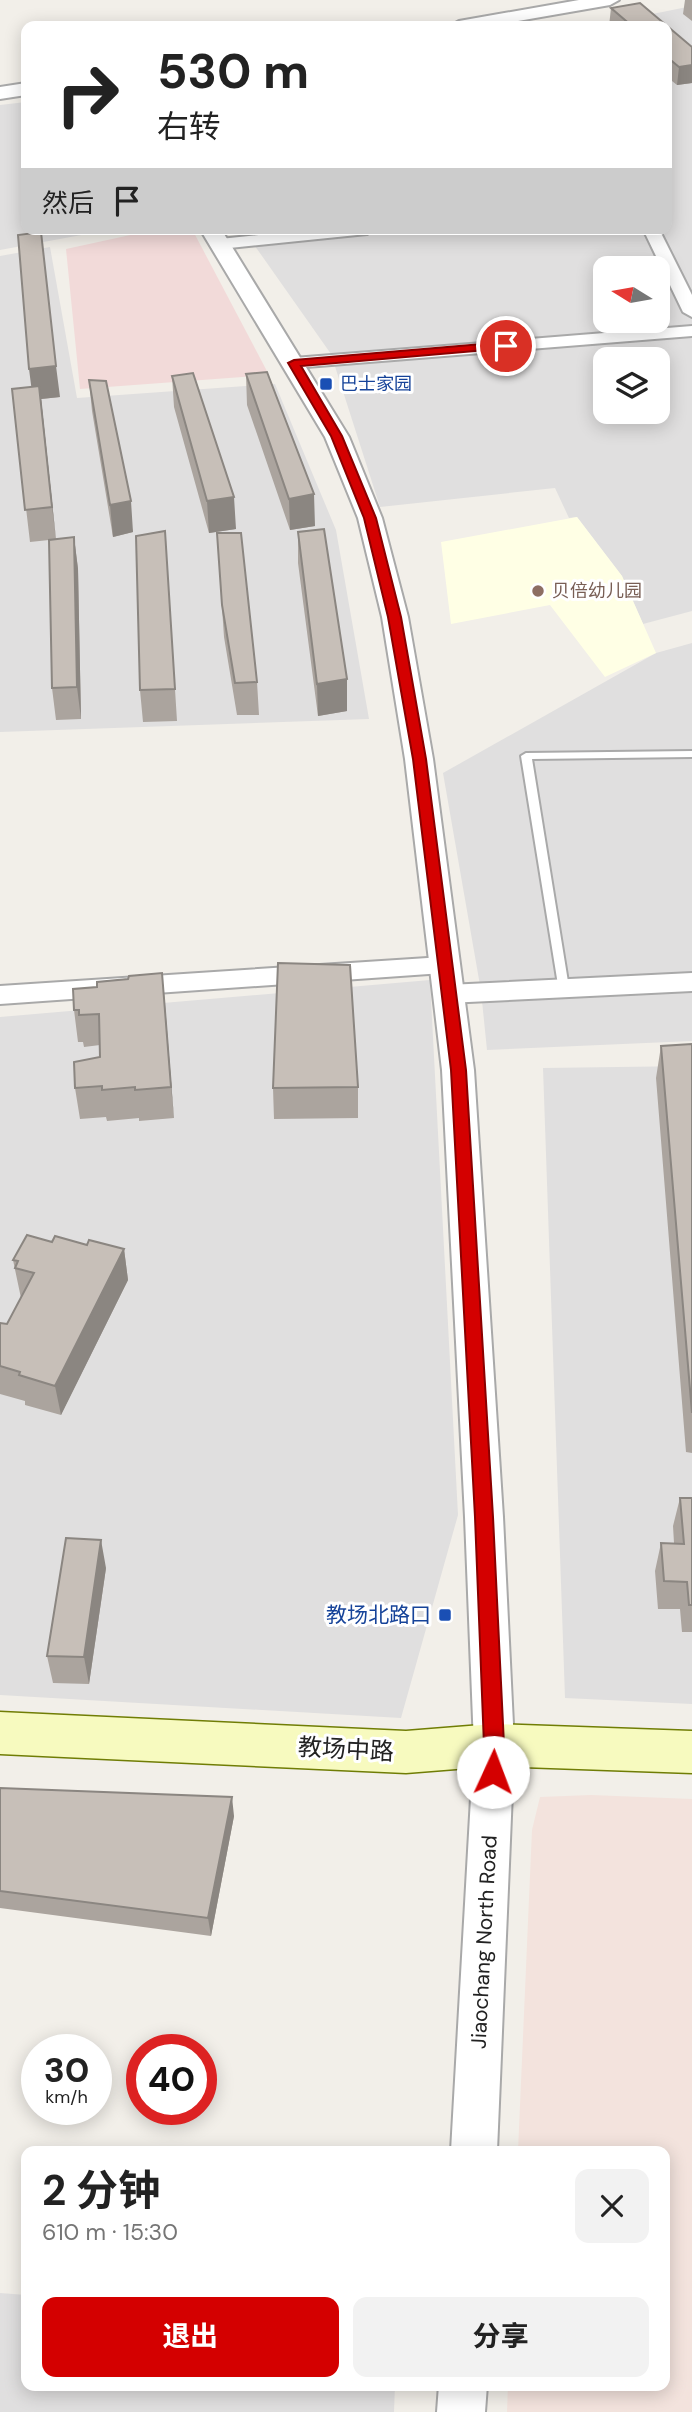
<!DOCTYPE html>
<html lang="zh">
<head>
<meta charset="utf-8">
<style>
	body { margin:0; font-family:"DM Sans","Noto Sans SC",sans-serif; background:#f2f2f2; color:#222; height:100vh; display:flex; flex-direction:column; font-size:26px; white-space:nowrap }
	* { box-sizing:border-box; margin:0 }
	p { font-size:23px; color:#767676 }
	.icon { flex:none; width:38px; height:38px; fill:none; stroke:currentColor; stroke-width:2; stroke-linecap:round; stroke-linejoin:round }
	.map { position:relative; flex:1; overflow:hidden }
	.panel { position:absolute; left:21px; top:2146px; width:649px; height:245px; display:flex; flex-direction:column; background:#fff; border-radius:14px; box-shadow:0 4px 18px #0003 }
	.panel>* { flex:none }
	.hud { position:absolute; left:21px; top:21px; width:651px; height:214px; border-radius:14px; box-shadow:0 4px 18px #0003; background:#fff; color:#222; overflow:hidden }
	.needle { width:46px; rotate:281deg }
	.tools { position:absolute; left:593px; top:256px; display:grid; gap:14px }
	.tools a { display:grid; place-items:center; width:77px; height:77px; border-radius:14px; background:#fff; box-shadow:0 4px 18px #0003; font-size:35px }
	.speed { position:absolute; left:21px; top:2034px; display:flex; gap:14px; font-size:35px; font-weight:700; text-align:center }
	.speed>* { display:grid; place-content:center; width:91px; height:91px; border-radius:50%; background:#fff; box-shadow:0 4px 18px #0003; line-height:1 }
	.speed small { font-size:18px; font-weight:400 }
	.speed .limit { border:10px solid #d22; background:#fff; color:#111 }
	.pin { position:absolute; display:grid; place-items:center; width:60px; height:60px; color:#fff; margin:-30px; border:4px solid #fff; border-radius:50%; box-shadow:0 2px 7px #0007 }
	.me { position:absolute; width:77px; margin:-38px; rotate:2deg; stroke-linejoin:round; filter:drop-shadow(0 0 5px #0008) }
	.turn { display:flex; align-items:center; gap:24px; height:147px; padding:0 21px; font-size:32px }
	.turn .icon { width:91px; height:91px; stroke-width:2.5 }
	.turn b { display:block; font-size:49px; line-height:60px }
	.then { display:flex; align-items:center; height:66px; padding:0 21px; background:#0003; gap:14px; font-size:26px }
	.round { display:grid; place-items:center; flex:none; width:74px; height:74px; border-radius:14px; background:#f2f2f2 }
	.overview { display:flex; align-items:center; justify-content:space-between; height:119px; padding:0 21px }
	h1 { font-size:42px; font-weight:700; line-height:52px }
	.action { display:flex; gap:14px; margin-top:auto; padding:14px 21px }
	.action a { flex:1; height:80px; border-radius:14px; background:#d40000; color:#fff; font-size:28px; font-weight:700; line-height:80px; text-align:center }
	.action a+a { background:#f2f2f2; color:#222 }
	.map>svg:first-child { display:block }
	.residential { fill:#e0dfdf; fill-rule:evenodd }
	.commercial { fill:#f2dad9 }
	.education { fill:#ffffe5 }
	.military { fill:#f3e3dd }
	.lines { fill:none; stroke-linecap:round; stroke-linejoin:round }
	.service-casing { stroke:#a9a9a9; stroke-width:4 }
	.minor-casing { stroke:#a9a9a9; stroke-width:4 }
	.tertiary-casing { stroke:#a9a9a9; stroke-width:4 }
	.secondary-casing { stroke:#707d05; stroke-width:3 }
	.service { fill:#fff; fill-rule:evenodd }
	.minor { fill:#fff; fill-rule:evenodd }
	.tertiary { fill:#fff; fill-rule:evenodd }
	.secondary { fill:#f7fabf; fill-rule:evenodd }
	.wall { fill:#aba49e }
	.shaded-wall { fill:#8b8681 }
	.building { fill:#c7bfb8; stroke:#8b8681; stroke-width:2 }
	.route { fill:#d40000; stroke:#8a0000; stroke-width:2 }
	.transit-dot { fill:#1a4fb4; stroke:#fff; stroke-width:2.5 }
	.education-dot { fill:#8d6e63; stroke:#fff; stroke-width:2.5 }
	.labels { text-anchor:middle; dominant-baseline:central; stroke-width:6; stroke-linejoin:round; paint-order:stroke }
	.far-transit-label { font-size:18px; fill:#164399; stroke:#fff; text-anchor:start }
	.far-education-label { font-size:18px; fill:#785e54; stroke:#fff; text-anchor:start }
	.transit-label { font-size:21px; fill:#164399; stroke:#fff; text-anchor:end }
	.street-label { font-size:21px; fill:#222; stroke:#fff }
	.near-street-label { font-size:24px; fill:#222; stroke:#fff }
</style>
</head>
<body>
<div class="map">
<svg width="692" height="2412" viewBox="0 0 692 2412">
	<rect width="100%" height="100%" fill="#f2efe9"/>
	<path class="residential" d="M692,6V611L643,624L622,576L577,517L569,518L555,488L380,507L331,354L243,229H667V26H593ZM606,268H658V320H606ZM606,359H658V411H606Z
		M26,102V229H114L0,250V105Z
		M50,247L77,398L275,384L336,530L369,719L0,732V256Z
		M692,643V1041L487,1050L481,991L443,773L656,653Z
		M430,980L458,1515L401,1718L0,1695V1017Z
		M692,1066V1704L565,1698L543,1068Z
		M0,2293L26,2295V2385H395L394,2412H0Z"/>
	<path class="commercial" d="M158,229H192L269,375L80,389L66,249Z"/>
	<path class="education" d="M577,517L622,576L656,653L605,677L550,605L451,624L441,542Z"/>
	<path class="military" d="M591,1795L692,1799V2412H507L508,2385H665V2151H518L532,1830L540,1797Z"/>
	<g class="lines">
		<g class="service-casing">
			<path id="service" d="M692,751V757L532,759L569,988L563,992L559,991L521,756L526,753Z"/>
		</g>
		<g class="minor-casing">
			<path id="minor" d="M316,229H375L367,234L220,249L212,244L220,239Z
				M643,229H659L692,295V317L683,312Z
				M692,326V336L294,368L285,363L294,358Z
				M443,957L451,959L455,965L451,971L443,973L0,1004V986Z
				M692,973V991L448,1003L439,1000L436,994L439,988L448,985Z"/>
		</g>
		<g class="tertiary-casing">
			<path id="tertiary" d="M579,0H619L610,5L489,26H450L459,21Z
				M26,83V95L0,99V87Z
				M200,229H221L349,437L382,518L408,617L433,759L474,1070L503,1517L514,1745L497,2151H451L474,1745L465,1517L442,1070L405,759L382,617L358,518L325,437Z
				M439,2385H487L485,2412H437Z"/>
		</g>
		<g class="secondary-casing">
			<path id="secondary" d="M0,1712L406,1731L494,1724L692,1731V1773L494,1766L406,1773L0,1754Z"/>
		</g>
		<use href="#service" class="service"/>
		<use href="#minor" class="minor"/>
		<use href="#tertiary" class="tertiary"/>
		<use href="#secondary" class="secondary"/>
	</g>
	<path class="wall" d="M685,0H692V21L683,14Z
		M640,3L692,47V83L677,85L667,77V26H609L611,8Z
		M246,374L315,526L290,530L247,405Z
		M172,376L236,529L209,533L174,407Z
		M89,380L133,532L113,537L92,411Z
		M12,389L60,397L41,399L56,539L74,537L78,569L81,719L56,720L52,688L49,540L30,542Z
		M165,531L177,721L143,722L140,690Z
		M298,532L347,679V711L318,716L298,563Z
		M217,533L257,682L259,715H237L224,637Z
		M162,973L174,1118L139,1121V1118L107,1121L106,1117L80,1119L75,1088L100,1057V1045L84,1047L83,1042H78L74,1010L97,987Z
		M692,1044V1453L686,1452L656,1078L661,1046Z
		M358,1087V1118L274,1119L273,1088Z
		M52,1242L124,1249L128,1280L61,1415L25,1405V1401L0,1394V1323L7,1324L21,1298L13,1260Z
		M680,1498H692V1632H682L680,1609H658L655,1571L661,1543H674L673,1526Z
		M106,1568L89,1684L53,1683L47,1656Z
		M0,1788L234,1816L211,1936L0,1908Z"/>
	<path class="shaded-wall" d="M692,65V83L677,85L679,67Z
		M56,366L60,397L41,399L56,539L52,507L33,400L29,369Z
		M314,494L315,526L290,530L289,499Z
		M234,497L236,529L209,533L207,501Z
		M131,501L133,532L113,537L110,505Z
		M74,537L78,569L81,719L77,687Z
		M347,679V711L318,716L317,684Z
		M162,973L165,1005L174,1118L171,1087Z
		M124,1249L128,1280L61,1415L55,1386Z
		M101,1540L106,1568L89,1684L84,1657Z
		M232,1797L234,1816L211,1936L208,1918Z"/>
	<path class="building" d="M640,3L692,47V65L679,67L667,57V26H632L611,8Z
		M41,232L56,366L29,369L18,235Z
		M267,372L314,494L289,499L246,374Z
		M193,373L234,497L207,501L172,376Z
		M89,380L106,381L131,501L110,505Z
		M39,386L52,507L25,510L12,389Z
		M324,529L347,679L317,684L298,532Z
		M165,531L175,689L140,690L136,536Z
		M217,533H241L257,682L235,683L222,605Z
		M74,537L77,687L52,688L49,540Z
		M278,963L350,965L358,1087L273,1088Z
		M162,973L171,1087L135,1090V1087L102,1090V1086L75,1088L74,1062L100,1057L99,1014L79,1015V1010H74L73,989L97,987V982L128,979L129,976Z
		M692,1044V1413L661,1046Z
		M27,1235L52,1242L55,1236L87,1245L89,1240L124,1249L55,1386L19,1375L20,1372L0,1366V1323L7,1324L34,1273L15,1268L18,1261L13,1260Z
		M680,1498H692V1605H689L687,1582L664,1581L661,1543L684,1544Z
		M66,1538L101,1540L84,1657L47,1656Z
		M0,1788L232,1797L208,1918L0,1891Z"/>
	<path class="route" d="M506,342L510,343V348L301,366L342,436L376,518L401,617L426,759L466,1070L493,1517L504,1745L499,1779L493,1781L486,1779L483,1772L484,1745L475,1517L451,1070L413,759L388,617L364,518L331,436L288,363L294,360Z"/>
	<g class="transit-dot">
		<rect x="319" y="377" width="14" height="14" rx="3.5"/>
		<rect x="438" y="1608" width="14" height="14" rx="3.5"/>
	</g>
	<circle class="education-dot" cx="538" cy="591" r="7"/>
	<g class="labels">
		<g class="far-transit-label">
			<text x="340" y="384">巴士家园</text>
		</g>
		<g class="far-education-label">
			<text x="552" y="591">贝倍幼儿园</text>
		</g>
		<g class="transit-label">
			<text x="431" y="1615">教场北路口</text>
		</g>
		<g class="street-label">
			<text transform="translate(484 1942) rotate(-87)">Jiaochang North Road</text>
		</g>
		<g class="near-street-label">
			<text transform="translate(346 1749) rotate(3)">教场中路</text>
		</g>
	</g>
</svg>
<div class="tools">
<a><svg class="needle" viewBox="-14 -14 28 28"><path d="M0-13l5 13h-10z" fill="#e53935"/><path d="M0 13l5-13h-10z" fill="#767676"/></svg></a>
<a><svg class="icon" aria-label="layers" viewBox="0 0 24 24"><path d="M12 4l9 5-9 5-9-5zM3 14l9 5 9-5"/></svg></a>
</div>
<div class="speed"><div>30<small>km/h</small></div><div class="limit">40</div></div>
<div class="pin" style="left:506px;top:346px;background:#d93025"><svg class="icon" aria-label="arrive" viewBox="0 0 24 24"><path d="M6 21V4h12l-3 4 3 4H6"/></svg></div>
<svg class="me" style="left:493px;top:1772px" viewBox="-20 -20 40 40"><circle r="19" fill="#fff"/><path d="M0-13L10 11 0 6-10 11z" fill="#d40000"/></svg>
<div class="hud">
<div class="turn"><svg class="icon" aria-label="right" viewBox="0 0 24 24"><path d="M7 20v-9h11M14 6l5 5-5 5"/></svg><div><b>530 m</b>右转</div></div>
<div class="then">然后<svg class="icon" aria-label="arrive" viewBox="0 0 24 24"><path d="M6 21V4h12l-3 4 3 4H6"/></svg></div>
</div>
<section class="panel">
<div class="overview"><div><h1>2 分钟</h1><p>610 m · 15:30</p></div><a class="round"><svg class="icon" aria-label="close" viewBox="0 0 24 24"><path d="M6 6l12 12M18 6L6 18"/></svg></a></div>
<div class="action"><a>退出</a><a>分享</a></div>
</section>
</div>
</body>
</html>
